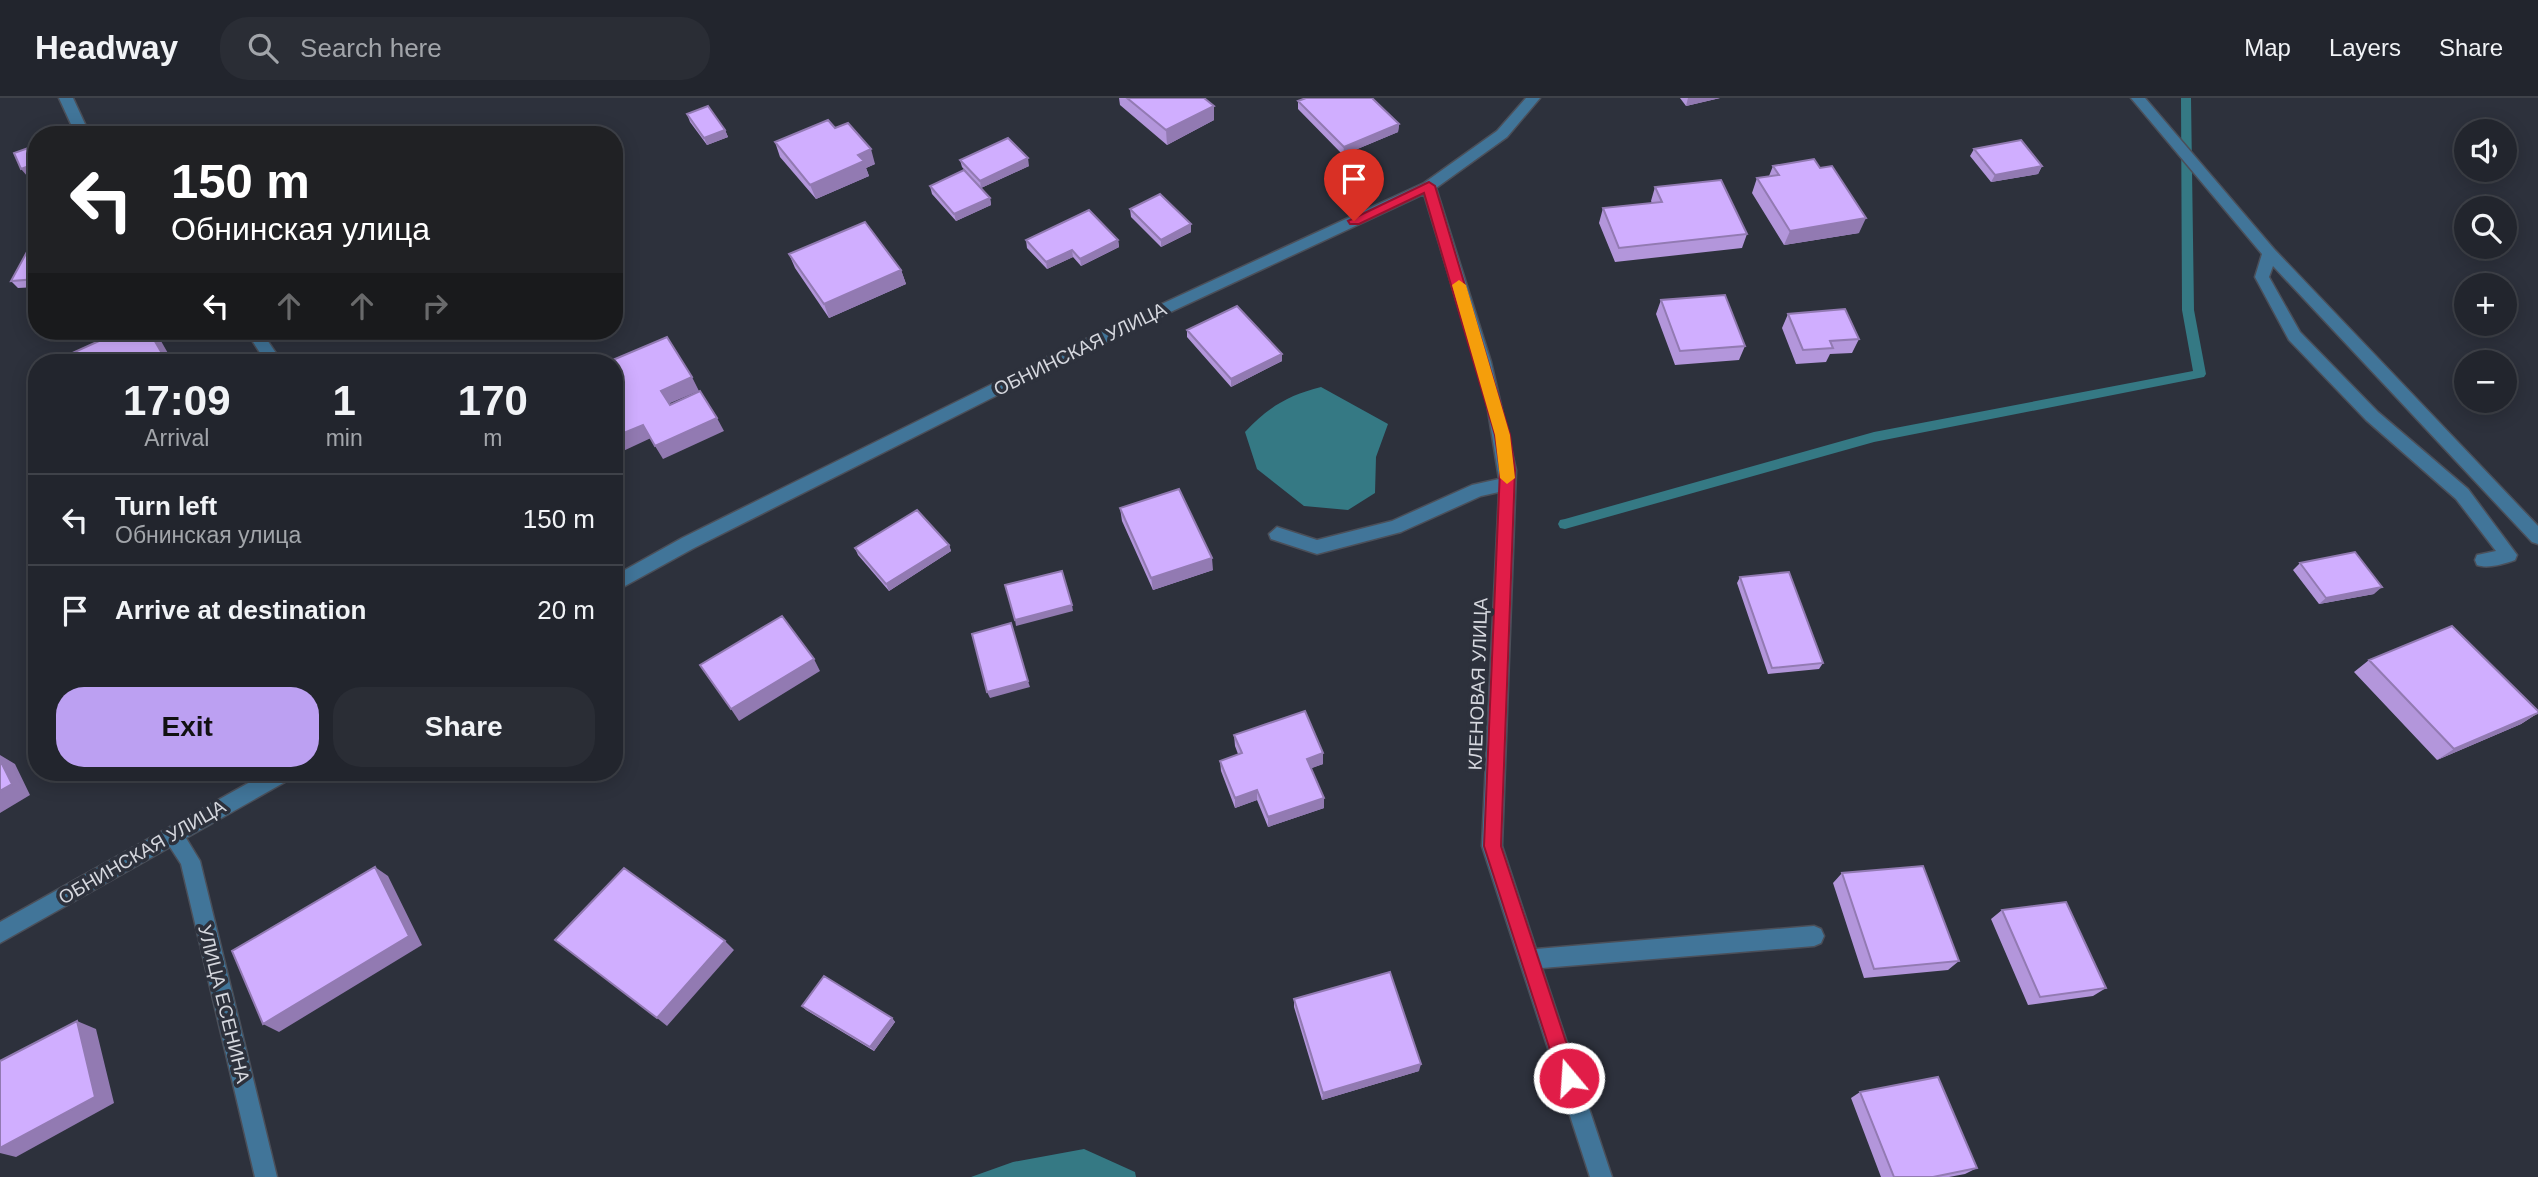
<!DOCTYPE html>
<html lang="en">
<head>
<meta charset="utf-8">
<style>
	body { margin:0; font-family:Helvetica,sans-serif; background:#2a2d35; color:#f1f3f6; height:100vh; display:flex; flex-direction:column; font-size:26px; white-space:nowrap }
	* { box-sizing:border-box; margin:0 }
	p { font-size:23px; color:#a2a5aa }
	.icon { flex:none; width:38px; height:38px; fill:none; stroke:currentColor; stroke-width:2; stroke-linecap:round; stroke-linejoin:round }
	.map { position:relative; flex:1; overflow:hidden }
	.sheet { position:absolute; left:28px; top:256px; width:595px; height:427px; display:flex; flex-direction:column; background:#22252d; border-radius:28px; box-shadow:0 4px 18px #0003,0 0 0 2px #3f4249 }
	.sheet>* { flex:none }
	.top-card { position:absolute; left:28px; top:28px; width:595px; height:214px; border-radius:28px; box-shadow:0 4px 18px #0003,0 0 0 2px #3f4249; background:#202124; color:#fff; overflow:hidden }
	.controls { position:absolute; left:2454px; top:21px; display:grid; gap:14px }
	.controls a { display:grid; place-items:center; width:63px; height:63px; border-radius:50%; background:#22252d; box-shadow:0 4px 18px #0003,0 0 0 2px #3f4249; font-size:35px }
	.pin { position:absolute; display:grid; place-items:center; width:60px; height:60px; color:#fff; margin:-72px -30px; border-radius:50% 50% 50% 0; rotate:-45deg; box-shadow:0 0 7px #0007 }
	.pin .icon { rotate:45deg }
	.me { position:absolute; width:77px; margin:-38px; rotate:342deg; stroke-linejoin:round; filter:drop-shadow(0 0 5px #0008) }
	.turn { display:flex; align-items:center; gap:24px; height:147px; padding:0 28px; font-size:32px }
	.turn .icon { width:91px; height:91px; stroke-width:2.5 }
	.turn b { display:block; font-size:49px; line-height:60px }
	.lanes { display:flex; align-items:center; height:66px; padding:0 28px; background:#0003; justify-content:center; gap:35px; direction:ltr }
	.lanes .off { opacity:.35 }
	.eta { display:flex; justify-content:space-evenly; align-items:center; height:119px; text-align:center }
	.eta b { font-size:42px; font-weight:600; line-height:49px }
	.cta { display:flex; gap:14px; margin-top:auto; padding:14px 28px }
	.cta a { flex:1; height:80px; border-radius:28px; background:#bca0f2; color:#111; font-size:28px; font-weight:600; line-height:80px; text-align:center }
	.cta a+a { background:#2a2d35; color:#f1f3f6 }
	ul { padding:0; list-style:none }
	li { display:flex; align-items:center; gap:21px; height:91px; padding:0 28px; border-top:2px solid #3f4249 }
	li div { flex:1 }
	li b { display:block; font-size:26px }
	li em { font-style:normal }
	header { display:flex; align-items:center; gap:42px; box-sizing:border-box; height:98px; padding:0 35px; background:#22252d; border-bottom:2px solid #3f4249 }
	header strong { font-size:33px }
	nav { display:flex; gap:38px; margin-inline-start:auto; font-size:24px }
	.search { width:490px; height:63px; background:#2a2d35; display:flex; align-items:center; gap:18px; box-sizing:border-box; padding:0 24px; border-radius:28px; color:#a2a5aa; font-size:26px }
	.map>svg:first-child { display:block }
	.water { fill:#357984 }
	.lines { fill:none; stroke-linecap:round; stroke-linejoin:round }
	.stream { fill:#357984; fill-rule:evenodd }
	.minor-casing { stroke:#4b4f59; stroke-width:3 }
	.minor { fill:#417599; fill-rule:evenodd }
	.wall { fill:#b396db }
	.shaded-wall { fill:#927ab2 }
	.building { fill:#d0aeff; stroke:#927ab2; stroke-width:2 }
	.route { fill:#e11d48; stroke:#92132f; stroke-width:2 }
	.slow { fill:#f59e0b }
	.labels { text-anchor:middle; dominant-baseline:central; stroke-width:7; stroke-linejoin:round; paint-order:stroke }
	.street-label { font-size:19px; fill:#d5d7de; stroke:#2d313c }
</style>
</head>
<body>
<header>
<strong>Headway</strong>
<div class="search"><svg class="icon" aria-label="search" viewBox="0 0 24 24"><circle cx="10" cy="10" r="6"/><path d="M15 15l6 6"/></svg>Search here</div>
<nav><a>Map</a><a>Layers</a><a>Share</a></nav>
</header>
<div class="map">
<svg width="2538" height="1079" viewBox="0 0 2538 1079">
	<rect width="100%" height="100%" fill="#2d313c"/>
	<path class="water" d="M1321,289L1388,326L1376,359L1375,395L1348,412L1304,408L1257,371L1245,334C1268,309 1289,297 1321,289Z
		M1084,1051L1135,1074L1136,1079H971L1013,1064Z"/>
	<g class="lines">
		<path class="stream" d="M2181,0H2191L2194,212L2206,276L2204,279L1874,344L1565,431L1560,430L1558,426L1560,422L1565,421L1874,334L2193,273L2182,212Z"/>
		<g class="minor-casing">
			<path id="minor" d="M59,0H73L90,37H76Z
				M1526,0H1540L1507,39L1436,90L1491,264L1516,372L1502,748L1536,851L1814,828L1821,831L1824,838L1821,845L1814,848L1542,870L1612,1079H1590L1482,748L1499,394L1481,398L1401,434L1317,456L1271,441L1269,436L1277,429L1317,442L1392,423L1472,387L1499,381L1486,300L1424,96L1061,265L694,450L614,494V478L682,440L1051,257L1424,85L1497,33Z
				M2131,0H2145L2274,151L2538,428V446L2532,444L2273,168L2269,179L2300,234L2378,314L2468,391L2517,457L2515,462C2504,466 2488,471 2477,467L2475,462L2477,457L2496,453L2456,401L2366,322L2289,242L2255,179L2262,156Z
				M246,233H261L282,264H266Z
				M268,674H294L292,680L186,740L200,763L277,1079H255L181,766L170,749L0,845V824Z"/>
		</g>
		<use href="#minor" class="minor"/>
	</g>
	<path class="wall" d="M1119,0H1204L1214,8V22L1167,47L1120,7Z
		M1680,0H1720L1686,8Z
		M1298,3L1399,26L1398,34L1343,57L1298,11Z
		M687,16L725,32L728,39L707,47L690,24Z
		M835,30L875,66L866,70L869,78L816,101L780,59L775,44Z
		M1974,51L2042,68L2038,76L1991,84L1970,58Z
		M960,62L1029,68L981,90L962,69Z
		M1773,68L1859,135L1784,147L1752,95L1757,80L1769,78Z
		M930,88L990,100L991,107L956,123L932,96Z
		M1655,89L1747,136L1742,150L1615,164L1599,125L1603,110L1652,105L1651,103Z
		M1130,111L1191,126V134L1161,149L1131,119Z
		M1026,142H1118L1119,149L1081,168L1073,159L1047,171L1027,150Z
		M37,152V189L18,190L11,183Z
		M789,156L901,172L906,186L829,220L795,170Z
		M1661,202L1745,248L1739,262L1675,267L1656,216Z
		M1788,216L1859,241L1852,255L1830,256L1826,264L1796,266L1782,230Z
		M1187,232L1282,263L1231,289L1187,239Z
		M1120,410L1213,472L1153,492L1122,423Z
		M949,447L951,453L889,493L858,457L855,450Z
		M2300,465L2374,496L2319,506L2293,472Z
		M1740,479L1823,565L1819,571L1768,576L1737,485Z
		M2369,562L2538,615L2521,626L2437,662L2354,574Z
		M1234,637L1323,666L1311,670L1324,710L1268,729L1257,702L1235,710L1221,673L1220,663L1238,656L1235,648Z
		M1842,775L1959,863L1948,872L1864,880L1833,785Z
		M2002,812L2106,890L2093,898L2028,907L1991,821Z
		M1294,901L1419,973L1322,1002L1294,909Z
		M802,908L892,920L895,924L874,953L806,912Z
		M1860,994L1977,1070L1965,1076L1949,1079H1881L1851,1000Z"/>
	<path class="shaded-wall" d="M1688,0H1720L1686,8Z
		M1214,8V22L1167,47L1166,32Z
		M1399,26L1398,34L1343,57L1344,49Z
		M725,32L728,39L707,47L704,40Z
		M871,51L875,66L866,70L869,78L816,101L810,87L858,57Z
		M1028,60L1029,68L981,90L980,83Z
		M37,65V76L28,79L21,71Z
		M2042,68L2038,76L1991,84L1995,77Z
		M990,100L991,107L956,123L954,116Z
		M1866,120L1859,135L1784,147L1790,133Z
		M1191,126V134L1161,149V142Z
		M1118,142L1119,149L1081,168L1080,161Z
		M1072,152L1073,159L1047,171L1046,164Z
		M901,172L906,186L829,220L824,206Z
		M149,233H153L157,236L173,264H167Z
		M1282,256V263L1231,289V281Z
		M692,279L699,293L668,306L661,293Z
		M717,320L724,333L663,361L655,348Z
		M643,327L651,340L621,354L614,343V339Z
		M949,447L951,453L889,493L886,486Z
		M1212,460L1213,472L1153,492L1151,480Z
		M2382,489L2374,496L2319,506L2326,500Z
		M1072,507L1073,513L1016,528L1015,522Z
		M814,561L820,573L739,623L731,611Z
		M1028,583L1030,589L990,600L987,594Z
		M2538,615L2521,626L2437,662L2454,651Z
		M1323,655V666L1307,672V661Z
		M0,657L15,666L30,697L0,715Z
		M1257,692V702L1235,710V700Z
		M1324,700V710L1268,729V719Z
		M375,769L388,778L422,847L279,934L263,926Z
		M725,843L734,852L667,928L657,920Z
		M892,920L895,924L874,953L870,949Z
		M77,923L96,931L114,1005L16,1059L0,1055V1050Z
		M1421,966L1419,973L1322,1002L1323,995Z"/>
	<path class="building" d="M1127,0H1204L1214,8L1166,32Z
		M1306,0H1372L1399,26L1344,49L1298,3Z
		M708,8L725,32L704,40L687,16Z
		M828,22L835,30L848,25L871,51L858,57L864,63L810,87L775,44Z
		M1008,40L1028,60L980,83L960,62Z
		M2021,42L2042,68L1995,77L1974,51Z
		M37,47V65L21,71L14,55Z
		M1814,61L1820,70L1832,68L1866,120L1790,133L1757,80L1779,77L1773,68Z
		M964,72L990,100L954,116L930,88Z
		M1721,82L1747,136L1619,150L1603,110L1662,104L1655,89Z
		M1160,96L1191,126L1161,142L1130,111Z
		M1089,112L1118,142L1080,161L1072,152L1046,164L1026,142Z
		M865,124L901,172L824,206L789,156Z
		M28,152H37V181L11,183Z
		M1725,197L1745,248L1680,253L1661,202Z
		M1237,208L1282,256L1231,281L1187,232Z
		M1845,211L1859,241L1830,243L1833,250L1803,252L1788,216Z
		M121,233H149L167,264H72L68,257Z
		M667,239L692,279L661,293L670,307L700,293L717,320L655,348L643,327L614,339V264H608Z
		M1179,391L1212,460L1151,480L1120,410Z
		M917,412L949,447L886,486L855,450Z
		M2355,454L2382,489L2326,500L2300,465Z
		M1062,473L1072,507L1015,522L1005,487Z
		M1789,474L1823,565L1772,570L1740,479Z
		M782,518L814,561L731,611L700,567Z
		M1011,525L1028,583L987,594L972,536Z
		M2452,528L2538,613V615L2454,651L2369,562Z
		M1305,613L1323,655L1307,661L1324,700L1268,719L1257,692L1235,700L1220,663L1242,655L1234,637Z
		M0,662L12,686L0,693Z
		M1923,768L1959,863L1874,871L1842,775Z
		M375,769L409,838L263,926L232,853Z
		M624,770L725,843L657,920L555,842Z
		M2066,804L2106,890L2040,899L2002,812Z
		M1390,874L1421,966L1323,995L1294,901Z
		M824,878L892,920L870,949L802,908Z
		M77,923L95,999L0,1050V963Z
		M1938,979L1977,1070L1933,1079H1894L1860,994Z"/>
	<path class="route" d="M1429,84L1435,88L1510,337L1515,372L1501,748L1578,980L1576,987L1569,989L1562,987L1559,980L1484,748L1500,372L1495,337L1424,95L1359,126H1350L1348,123Z"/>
	<path class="slow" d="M1459,182L1466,187L1510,337L1515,380L1507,386L1500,380L1495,337L1452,187Z"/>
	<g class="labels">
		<g class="street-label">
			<text transform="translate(1080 251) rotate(-26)">ОБНИНСКАЯ УЛИЦА</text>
			<text transform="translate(1478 586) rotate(-88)">КЛЕНОВАЯ УЛИЦА</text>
			<text transform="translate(142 754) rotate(-30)">ОБНИНСКАЯ УЛИЦА</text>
			<text transform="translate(224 906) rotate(76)">УЛИЦА ЕСЕНИНА</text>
		</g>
	</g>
</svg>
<div class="controls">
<a><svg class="icon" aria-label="sound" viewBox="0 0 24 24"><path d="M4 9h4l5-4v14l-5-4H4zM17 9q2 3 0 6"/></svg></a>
<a><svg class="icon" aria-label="search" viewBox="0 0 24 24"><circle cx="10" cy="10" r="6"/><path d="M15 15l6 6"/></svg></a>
<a>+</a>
<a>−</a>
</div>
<div class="pin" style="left:1354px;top:123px;background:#d93025"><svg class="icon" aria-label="arrive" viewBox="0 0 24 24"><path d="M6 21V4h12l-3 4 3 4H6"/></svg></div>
<svg class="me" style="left:1569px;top:980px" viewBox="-20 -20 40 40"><circle r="17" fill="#e11d48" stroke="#fff" stroke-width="3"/><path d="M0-11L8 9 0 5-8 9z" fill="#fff"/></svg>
<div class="top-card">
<div class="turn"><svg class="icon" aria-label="left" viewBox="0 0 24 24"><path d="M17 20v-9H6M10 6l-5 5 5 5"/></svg><div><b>150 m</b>Обнинская улица</div></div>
<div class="lanes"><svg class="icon" aria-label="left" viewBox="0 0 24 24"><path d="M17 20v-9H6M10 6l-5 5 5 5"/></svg><svg class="icon off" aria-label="ahead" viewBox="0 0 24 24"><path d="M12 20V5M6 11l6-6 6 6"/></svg><svg class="icon off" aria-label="ahead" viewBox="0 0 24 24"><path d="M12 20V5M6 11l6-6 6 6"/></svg><svg class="icon off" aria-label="right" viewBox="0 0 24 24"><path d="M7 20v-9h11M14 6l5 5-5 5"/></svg></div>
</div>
<section class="sheet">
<div class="eta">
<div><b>17:09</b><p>Arrival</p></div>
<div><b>1</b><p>min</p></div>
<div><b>170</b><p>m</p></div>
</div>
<ul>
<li><svg class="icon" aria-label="left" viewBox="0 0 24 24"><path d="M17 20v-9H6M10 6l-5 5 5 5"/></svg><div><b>Turn left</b><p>Обнинская улица</p></div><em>150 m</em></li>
<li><svg class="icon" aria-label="arrive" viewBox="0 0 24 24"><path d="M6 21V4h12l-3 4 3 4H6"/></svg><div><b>Arrive at destination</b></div><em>20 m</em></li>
</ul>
<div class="cta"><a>Exit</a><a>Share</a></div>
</section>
</div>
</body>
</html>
